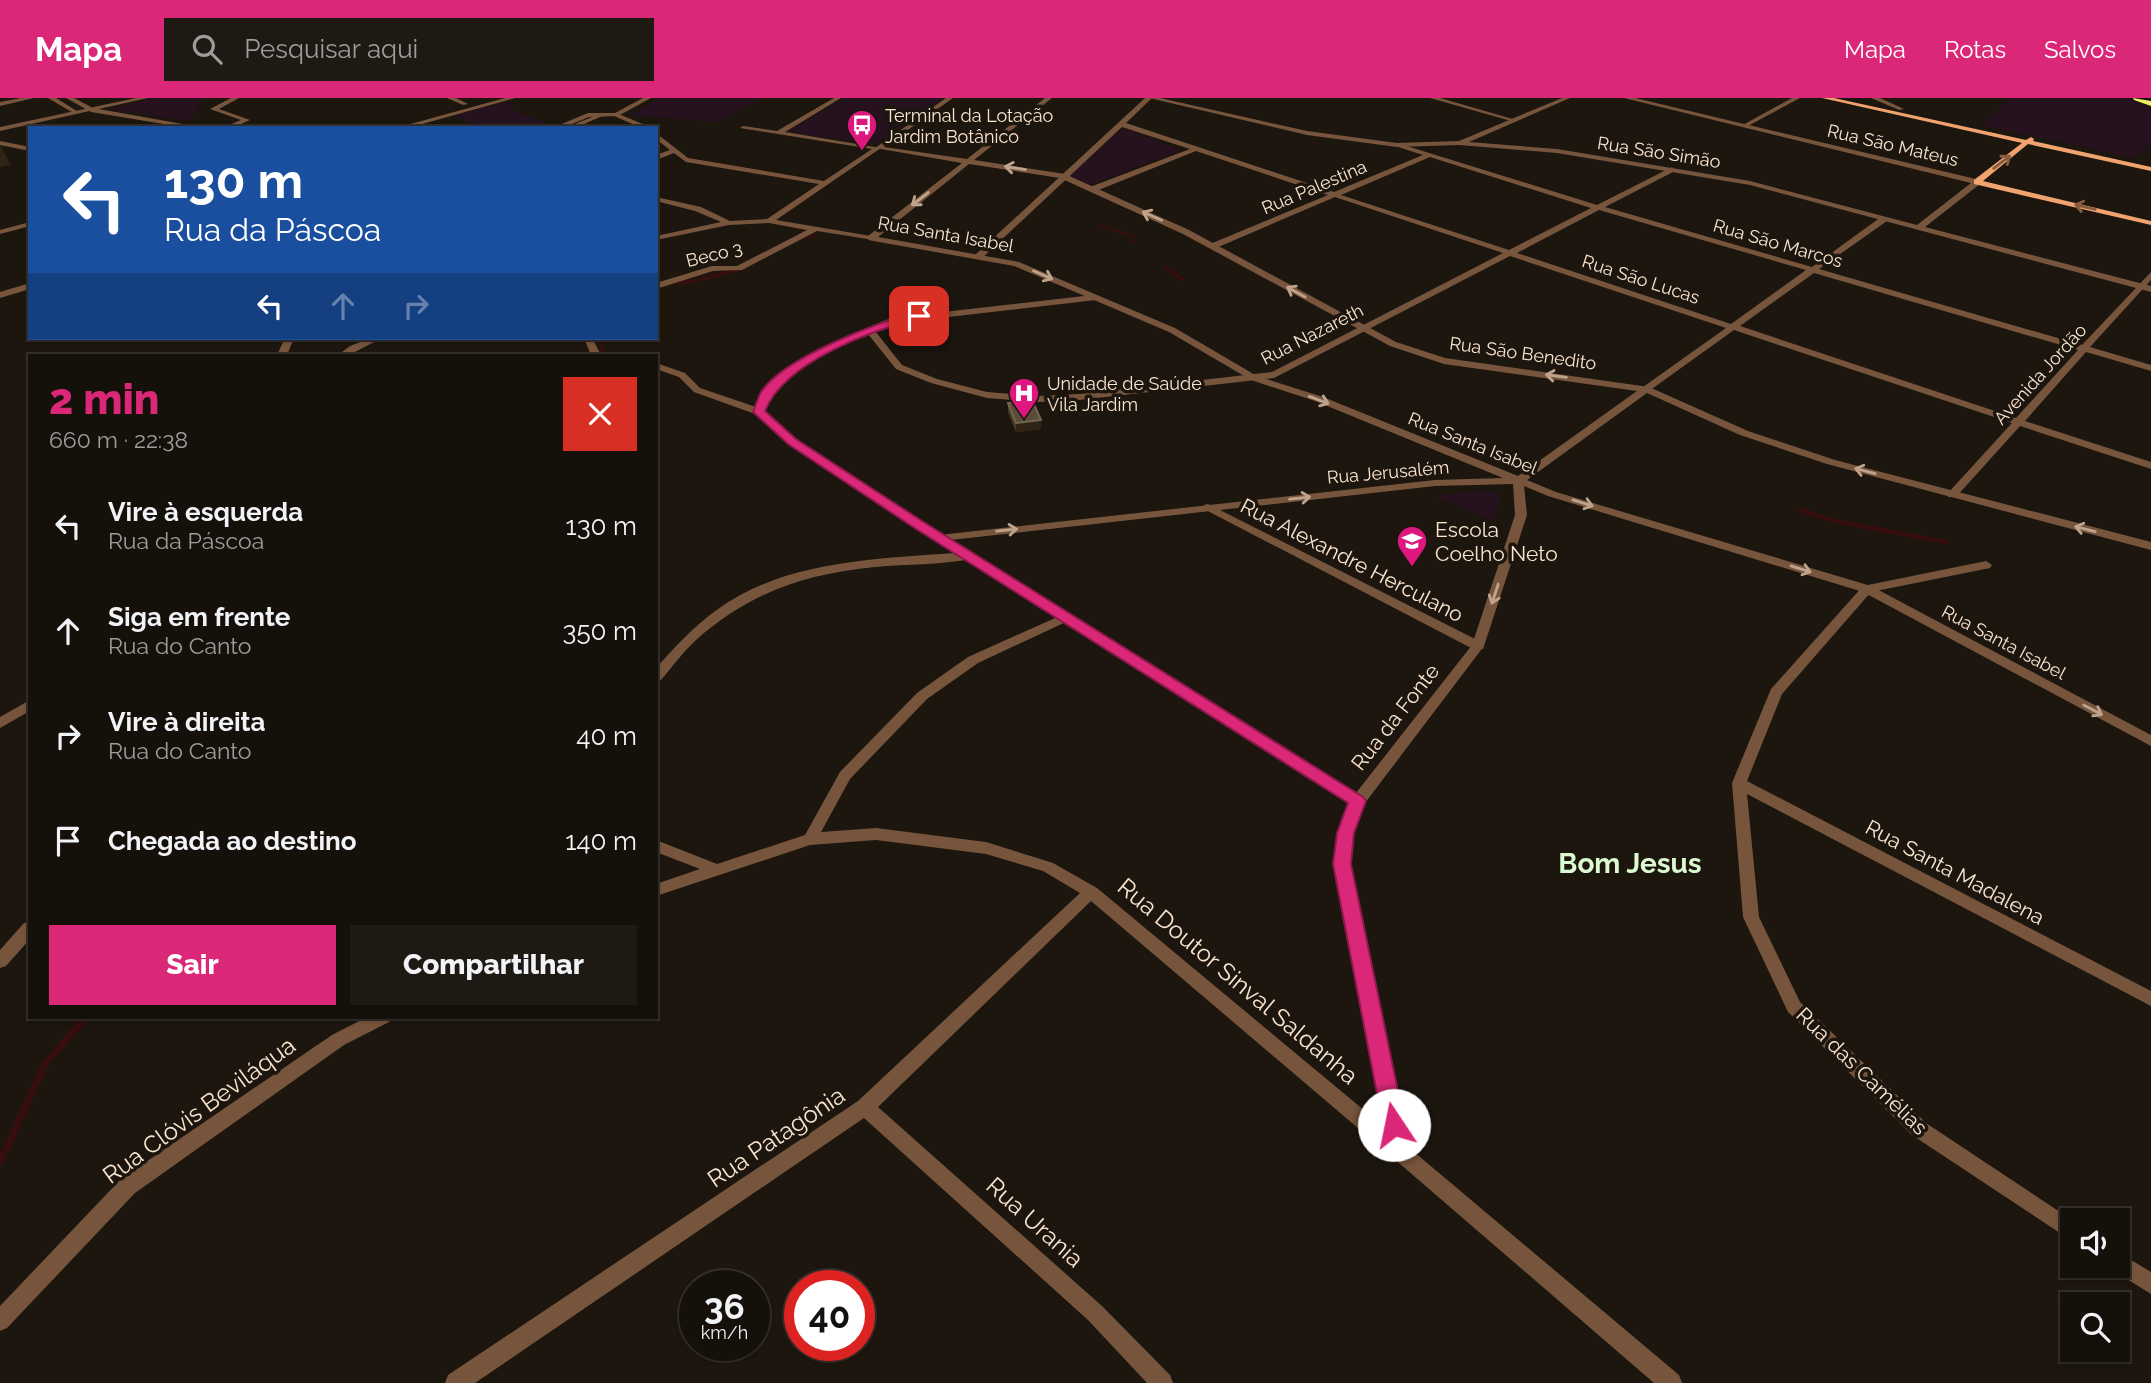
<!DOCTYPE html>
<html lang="pt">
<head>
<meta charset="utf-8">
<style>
	body { margin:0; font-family:Raleway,sans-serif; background:#1e1913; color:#f1f3f6; height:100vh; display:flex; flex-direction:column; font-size:26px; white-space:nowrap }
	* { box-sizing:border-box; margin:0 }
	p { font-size:23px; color:#9d9d9c }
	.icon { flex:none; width:38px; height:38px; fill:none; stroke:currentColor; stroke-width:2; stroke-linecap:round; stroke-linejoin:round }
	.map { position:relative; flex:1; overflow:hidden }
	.details { position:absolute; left:28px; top:256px; width:630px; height:665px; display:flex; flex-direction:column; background:#15100a; border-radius:0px; box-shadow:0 2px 5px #0004,0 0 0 2px #34302b }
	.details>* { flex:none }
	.hud { position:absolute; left:28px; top:28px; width:630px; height:214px; border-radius:0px; box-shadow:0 2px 5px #0004,0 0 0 2px #34302b; background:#1a4fa0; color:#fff; overflow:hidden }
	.tools { position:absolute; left:2060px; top:1110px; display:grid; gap:14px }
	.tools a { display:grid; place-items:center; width:70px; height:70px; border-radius:0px; background:#15100a; box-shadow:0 2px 5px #0004,0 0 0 2px #34302b; font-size:35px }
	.speed { position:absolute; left:679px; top:1172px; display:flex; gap:14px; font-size:35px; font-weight:700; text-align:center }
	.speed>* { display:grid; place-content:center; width:91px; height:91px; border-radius:50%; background:#15100a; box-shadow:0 2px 5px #0004,0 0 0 2px #34302b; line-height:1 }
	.speed small { font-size:18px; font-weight:400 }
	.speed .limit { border:10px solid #d22; background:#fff; color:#111 }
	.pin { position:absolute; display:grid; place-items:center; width:60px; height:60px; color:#fff; margin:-30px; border-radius:14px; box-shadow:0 4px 10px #0006 }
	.me { position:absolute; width:77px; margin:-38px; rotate:349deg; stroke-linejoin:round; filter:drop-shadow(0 0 5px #0008) }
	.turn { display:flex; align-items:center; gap:24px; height:147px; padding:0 21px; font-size:32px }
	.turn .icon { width:91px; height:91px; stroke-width:2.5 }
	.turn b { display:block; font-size:49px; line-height:60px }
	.lanes { display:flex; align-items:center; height:66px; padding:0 21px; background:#0003; justify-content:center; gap:35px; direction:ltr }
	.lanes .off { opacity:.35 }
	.round { display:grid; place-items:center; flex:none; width:74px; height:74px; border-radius:0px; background:#1e1913 }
	.overview { display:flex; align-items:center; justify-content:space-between; height:119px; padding:0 21px }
	h1 { font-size:42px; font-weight:800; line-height:52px; color:#db2777 }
	.cta { display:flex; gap:14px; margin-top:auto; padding:14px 21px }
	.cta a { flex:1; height:80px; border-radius:0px; background:#db2777; color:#fff; font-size:28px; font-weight:800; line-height:80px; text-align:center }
	.cta a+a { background:#1e1913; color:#f1f3f6 }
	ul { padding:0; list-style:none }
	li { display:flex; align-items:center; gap:21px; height:105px; padding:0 21px }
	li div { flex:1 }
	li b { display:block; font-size:26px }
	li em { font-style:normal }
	header { display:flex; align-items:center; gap:42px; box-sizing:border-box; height:98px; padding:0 35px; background:#db2777; color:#fff }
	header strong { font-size:33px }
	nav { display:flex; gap:38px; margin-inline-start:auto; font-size:24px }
	.search { width:490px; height:63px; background:#1e1913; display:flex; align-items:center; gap:18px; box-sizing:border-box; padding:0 24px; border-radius:0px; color:#9d9d9c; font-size:26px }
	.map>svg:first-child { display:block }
	.green { fill:#26111f }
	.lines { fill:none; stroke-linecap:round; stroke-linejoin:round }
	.stream-far3 { stroke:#360e0d; stroke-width:2.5 }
	.stream-far2 { stroke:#360e0d; stroke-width:3.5 }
	.stream-far1 { stroke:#360e0d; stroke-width:4.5 }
	.stream { stroke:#360e0d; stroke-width:7 }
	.minor { fill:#77553d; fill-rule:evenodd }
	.tertiary { fill:#77553d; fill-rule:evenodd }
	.secondary { fill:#f0a36f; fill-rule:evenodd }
	.primary { fill:#eeee61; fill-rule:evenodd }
	.wall { fill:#483b28 }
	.shaded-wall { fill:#2f2416 }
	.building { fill:#5b4d3a; stroke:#746551; stroke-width:2 }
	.oneway { stroke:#865c3e }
	.oneway2 { stroke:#bfa48d }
	.route { fill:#db2777; stroke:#8e194d; stroke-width:2 }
	.labels { text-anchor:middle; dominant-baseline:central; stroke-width:7; stroke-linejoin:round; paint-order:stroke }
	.far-poi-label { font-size:18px; fill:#fae4ce; stroke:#1c160e; text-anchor:start }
	.far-street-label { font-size:18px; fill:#fae4ce; stroke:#1c160e }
	.poi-label { font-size:21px; fill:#fae4ce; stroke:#1c160e; text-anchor:start }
	.street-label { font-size:21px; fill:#fae4ce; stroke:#1c160e }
	.near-street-label { font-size:24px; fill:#fae4ce; stroke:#1c160e }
	.district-label { font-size:28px; font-weight:bold; fill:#dbfad0; stroke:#1c160e }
</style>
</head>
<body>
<header>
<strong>Mapa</strong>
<div class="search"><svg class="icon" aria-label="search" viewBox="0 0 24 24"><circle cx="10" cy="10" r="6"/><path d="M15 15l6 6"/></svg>Pesquisar aqui</div>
<nav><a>Mapa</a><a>Rotas</a><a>Salvos</a></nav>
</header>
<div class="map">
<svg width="2151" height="1285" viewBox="0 0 2151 1285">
	<rect width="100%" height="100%" fill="#1c160e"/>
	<path class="green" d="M156,0H204L189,23L108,11Z
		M661,0H762L718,24L629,17Z
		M844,0H944L875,46L786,34Z
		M2012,0H2127L2151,10V46L2135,60L1982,27Z
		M506,4L519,6L506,10L551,27L543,30H483L454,18Z
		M1123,30L1180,52L1091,87L1068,78Z
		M1486,392L1500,398L1493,423L1435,398Z"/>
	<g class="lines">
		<path class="stream-far3" d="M1101,128L1132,138L1135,145
			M803,140L816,137"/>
		<path class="stream-far2" d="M1166,170L1183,182
			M672,185L695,183L745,170
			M604,240L601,246L604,257"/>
		<path class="stream-far1" d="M1801,412L1834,423L1946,444"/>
		<path class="stream" d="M0,1064L45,966L86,919"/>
		<path class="minor" d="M21,0H34L0,8V4Z
			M136,0H148L0,33V29Z
			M231,0H239L219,11L250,22L232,30H222L241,22L210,11Z
			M447,0H456L468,6L463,7Z
			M505,0H515L408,30H396Z
			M834,0H841L785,34L881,50L776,122L871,138H874V142L817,133L742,172L713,173L656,191V185L712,168H737L807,132L769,125L729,127L656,142V138L721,124L695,113L656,103V99L701,109L730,123L767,121L819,86L686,64L674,55L656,62V57L670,52L656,41V35L688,60L824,83L872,51L740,30L743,28L777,33Z
			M1145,0H1152L1126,25L1334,94L1423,57L1395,48L1397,45L1597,107L1672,69L1675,73L1605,109L1812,169L1881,119H1887V123L1819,171L2082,247L2151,174V182L2090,249L2151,267V273L2086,254L2025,323L2151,364V371L2020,328L1956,399H1948V395L2012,325L1734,232L1649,293H1643V289L1726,230L1510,158L1274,280L1079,302L1038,304L987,300L931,285L896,271L868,236C842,246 791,272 773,293C769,298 767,307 764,313L796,341L943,438V442L939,443L788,345L755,316L694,294L679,279L656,271V265L685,275L700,290L756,309L764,291L787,272L844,239L891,220L1093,197L1097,200L1096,202L896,225L875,233L902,267L937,281L987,294L1038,298L1079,296L1272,274L1503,155L1335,99L1216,150H1210V146L1328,97L1196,53L1096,93H1090V89L1190,51L1122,29L981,161H975V157ZM1430,59L1591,110L1509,152L1341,97ZM1599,112L1806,172L1731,226L1517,155ZM1814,175L2078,252L2016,320L1740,228Z
			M1430,0H1440L1516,22L1511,23Z
			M1792,0H1800L1746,29L1741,28Z
			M602,15L607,16L575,30H565Z
			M616,15L650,29L651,30H642L614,18Z
			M0,43L30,49V53L0,47Z
			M30,124V128L0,136V132Z
			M30,185V191L0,200V194Z
			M285,240H294L287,257H277Z
			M370,240H382L349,257H338L350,248Z
			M584,240H592L601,257H591Z
			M1208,406L1483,545L1484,548L1483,551H1473L1204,411V407Z
			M967,454L971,455V461C940,467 907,466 875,469C805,476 750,494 696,542C683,554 672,569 661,582L656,583V570C675,549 694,528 718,511C789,460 884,461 967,454Z
			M1986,463L1992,467L1990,470L1871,494L1782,596L1747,683L2151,893V908L1747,696L1759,819L1800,904L1926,1025L2072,1122V1143L1912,1037L1788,914L1743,819L1732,685L1771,591L1863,488Z
			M1064,516L1070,520L1068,523L978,565L927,601L850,681L821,734L876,730L986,744L1053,765L1097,790L1406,1047L1408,1053L1406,1059L1399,1062L1392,1059L1091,803L878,1009L1102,1208L1170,1277L1173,1285H1147L1088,1222L864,1020L475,1285H445L448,1277L858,1003L1080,795L1043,773L986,756L876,742L810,747L656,798V786L700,771L656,754V742L717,766L805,737L840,674L917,595L968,559Z
			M30,602V613L0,630V619Z
			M30,824V841L6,868L0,870V852L24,825Z
			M367,919H392L389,924L344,947L135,1095L7,1230L0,1233V1208L121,1081L332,937Z
			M2118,1154L2151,1174V1196L2111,1171L2109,1167H2118Z"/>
		<path class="tertiary" d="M48,0H56L80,15L75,16Z
			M66,0H74L93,10L205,30H188L91,14Z
			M643,0H651L618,18L589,19L562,30H552L588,15H615Z
			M946,0H953L884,49L967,61L1045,0H1052L974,62L1065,76L1189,132L1396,244L1445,260L1649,289L1748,333L1835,362L2151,444V452L1827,366L1740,337L1647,295L1527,382L1556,394L1871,488L2151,637V648L1863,494L1548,398L1524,388L1527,417L1484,548L1365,705L1354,735L1350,766L1407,1048L1679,1277L1682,1285H1654L1392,1059L1334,766L1338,735L1350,705L933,440L939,437L1435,382L1503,380L1315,303L1251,282L1169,234L1014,168L868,142V138L962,65L875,50ZM969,66L1060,80L1183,136L1390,248L1444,266L1637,293L1518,378L1323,299L1257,278L1175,230L1019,164L878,139ZM1513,386L1515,417L1472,547L1356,695L951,442L1435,388Z
			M1149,0H1160L1307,33L1397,45L1459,43L1562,0H1570L1469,44L1557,51L1750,83L1917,127L1971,85L1624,0H1635L1980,82V86L1925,129L2151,188V194L1750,87L1557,55L1459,47L1397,49L1307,37Z
			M1871,0H1880L1904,11L1899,12Z"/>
		<path class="secondary" d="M1822,0H1834L2026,42L2031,39L2034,41L2033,43L2151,69V73L2028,46L1983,83L2151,123V127L1974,86V82L2022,45Z"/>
		<path class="primary" d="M2133,0L2151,3V8L2134,2Z"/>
	</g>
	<path class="wall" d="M1008,305L1041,331L1016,334L1008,314Z"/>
	<path class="shaded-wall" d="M0,47L11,67L0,69Z
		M1041,322V331L1016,334V325Z"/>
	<path class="building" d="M1032,302L1041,322L1016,325L1008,305Z"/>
	<defs><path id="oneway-shaft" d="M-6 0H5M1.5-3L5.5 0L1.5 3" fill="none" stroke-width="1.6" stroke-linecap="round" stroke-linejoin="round" transform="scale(1.75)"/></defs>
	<g class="oneway">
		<use href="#oneway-shaft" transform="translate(2002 64) rotate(-38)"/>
		<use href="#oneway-shaft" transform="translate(2085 109) rotate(-167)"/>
	</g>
	<g class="oneway2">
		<use href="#oneway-shaft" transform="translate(1015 70) rotate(-171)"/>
		<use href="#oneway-shaft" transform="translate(920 101) rotate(142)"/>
		<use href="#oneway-shaft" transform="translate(1152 118) rotate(-156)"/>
		<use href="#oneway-shaft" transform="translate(1043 177) rotate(24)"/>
		<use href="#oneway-shaft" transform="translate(1296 194) rotate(-151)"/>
		<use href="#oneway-shaft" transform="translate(1556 278) rotate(-173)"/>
		<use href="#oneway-shaft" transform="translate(1319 302) rotate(20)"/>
		<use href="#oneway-shaft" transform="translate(1865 373) rotate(-165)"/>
		<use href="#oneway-shaft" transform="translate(1300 400) rotate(-6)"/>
		<use href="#oneway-shaft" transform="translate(1583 405) rotate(17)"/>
		<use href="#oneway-shaft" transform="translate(2085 431) rotate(-166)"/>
		<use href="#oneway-shaft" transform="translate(1007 432) rotate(-6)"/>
		<use href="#oneway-shaft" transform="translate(1801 471) rotate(17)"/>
		<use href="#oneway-shaft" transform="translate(1495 496) rotate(108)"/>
		<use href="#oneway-shaft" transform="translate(2093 612) rotate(28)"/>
	</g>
	<path class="route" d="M919,214L923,220C874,231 785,263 765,313L796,341L922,423L1363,699L1366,703L1354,735L1351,766L1405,1027L1402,1034L1394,1037L1387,1034L1383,1027L1333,766L1337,735L1348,705L913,429L788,346L753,314C756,307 758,299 761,294C783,260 881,222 919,214Z"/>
	<defs>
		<g id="bus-pin" transform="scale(1.575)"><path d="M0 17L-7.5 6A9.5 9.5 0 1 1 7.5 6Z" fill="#dd177e" stroke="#1c160e"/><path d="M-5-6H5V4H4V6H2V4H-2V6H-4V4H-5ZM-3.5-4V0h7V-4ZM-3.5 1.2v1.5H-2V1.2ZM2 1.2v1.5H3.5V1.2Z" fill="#fff"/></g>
		<g id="hospital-pin" transform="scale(1.575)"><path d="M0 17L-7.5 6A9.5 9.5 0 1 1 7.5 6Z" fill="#dd177e" stroke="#1c160e"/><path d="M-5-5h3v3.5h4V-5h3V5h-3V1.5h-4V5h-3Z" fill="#fff"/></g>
		<g id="school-pin" transform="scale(1.575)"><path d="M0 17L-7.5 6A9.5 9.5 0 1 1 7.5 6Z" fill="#dd177e" stroke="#1c160e"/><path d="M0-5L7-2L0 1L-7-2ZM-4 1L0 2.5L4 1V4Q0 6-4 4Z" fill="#fff"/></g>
	</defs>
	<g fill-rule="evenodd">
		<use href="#bus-pin" x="862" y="27"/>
		<use href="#hospital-pin" x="1024" y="295"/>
		<use href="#school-pin" x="1412" y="443"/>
	</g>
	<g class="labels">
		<g class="far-poi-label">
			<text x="885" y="17">Terminal da Lotação<tspan x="885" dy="21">Jardim Botânico</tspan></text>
			<text x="1047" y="285">Unidade de Saúde<tspan x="1047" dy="21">Vila Jardim</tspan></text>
		</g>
		<g class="far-street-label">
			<text transform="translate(1893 47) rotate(13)">Rua São Mateus</text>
			<text transform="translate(1659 54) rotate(9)">Rua São Simão</text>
			<text transform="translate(1314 89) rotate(-23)">Rua Palestina</text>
			<text transform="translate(946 136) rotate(10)">Rua Santa Isabel</text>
			<text transform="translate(1778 145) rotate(16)">Rua São Marcos</text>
			<text transform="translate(714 156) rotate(-14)">Beco 3</text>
			<text transform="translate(1641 181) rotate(18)">Rua São Lucas</text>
			<text transform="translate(1312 236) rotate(-27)">Rua Nazareth</text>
			<text transform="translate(1523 255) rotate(8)">Rua São Benedito</text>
			<text transform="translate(2040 276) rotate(-48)">Avenida Jordão</text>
			<text transform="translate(1473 345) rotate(22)">Rua Santa Isabel</text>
			<text transform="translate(1388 374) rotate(-5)">Rua Jerusalém</text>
			<text transform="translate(2004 544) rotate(28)">Rua Santa Isabel</text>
		</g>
		<g class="poi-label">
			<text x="1435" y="431">Escola<tspan x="1435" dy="24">Coelho Neto</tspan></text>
		</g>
		<g class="street-label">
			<text transform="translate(1352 462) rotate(27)">Rua Alexandre Herculano</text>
			<text transform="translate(1395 619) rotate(-52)">Rua da Fonte</text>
			<text transform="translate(1955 774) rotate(28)">Rua Santa Madalena</text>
			<text transform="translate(1862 973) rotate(44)">Rua das Camélias</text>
		</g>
		<g class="near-street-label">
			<text transform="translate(1238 883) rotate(40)">Rua Doutor Sinval Saldanha</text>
			<text transform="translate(199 1012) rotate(-36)">Rua Clóvis Beviláqua</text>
			<text transform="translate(776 1039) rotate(-34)">Rua Patagônia</text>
			<text transform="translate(1035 1124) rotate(42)">Rua Urania</text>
		</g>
		<g class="district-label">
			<text x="1630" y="765">Bom Jesus</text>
		</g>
	</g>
</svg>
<div class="tools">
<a><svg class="icon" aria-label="sound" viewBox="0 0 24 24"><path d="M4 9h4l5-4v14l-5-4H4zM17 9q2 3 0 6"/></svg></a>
<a><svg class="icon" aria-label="search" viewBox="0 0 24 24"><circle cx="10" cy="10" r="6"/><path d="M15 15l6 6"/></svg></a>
</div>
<div class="speed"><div>36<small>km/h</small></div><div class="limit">40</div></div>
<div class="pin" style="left:919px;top:218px;background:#d93025"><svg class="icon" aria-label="arrive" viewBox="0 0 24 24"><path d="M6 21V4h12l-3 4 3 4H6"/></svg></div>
<svg class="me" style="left:1394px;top:1027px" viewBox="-20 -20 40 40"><circle r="19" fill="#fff"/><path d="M0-13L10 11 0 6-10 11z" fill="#db2777"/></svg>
<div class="hud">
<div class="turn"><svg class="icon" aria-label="left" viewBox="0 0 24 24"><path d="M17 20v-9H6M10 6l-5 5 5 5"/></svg><div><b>130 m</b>Rua da Páscoa</div></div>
<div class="lanes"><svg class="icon" aria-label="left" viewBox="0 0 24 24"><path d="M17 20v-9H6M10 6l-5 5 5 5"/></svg><svg class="icon off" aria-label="ahead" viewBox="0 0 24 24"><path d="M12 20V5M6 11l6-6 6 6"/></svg><svg class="icon off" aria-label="right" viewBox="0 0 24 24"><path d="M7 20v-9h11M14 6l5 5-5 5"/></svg></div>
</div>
<section class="details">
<div class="overview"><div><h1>2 min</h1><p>660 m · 22:38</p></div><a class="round" style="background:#d93025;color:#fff"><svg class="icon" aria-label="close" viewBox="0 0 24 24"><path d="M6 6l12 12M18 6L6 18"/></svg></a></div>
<ul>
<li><svg class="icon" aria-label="left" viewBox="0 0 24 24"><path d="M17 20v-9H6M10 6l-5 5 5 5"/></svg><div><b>Vire à esquerda</b><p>Rua da Páscoa</p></div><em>130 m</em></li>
<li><svg class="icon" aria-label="ahead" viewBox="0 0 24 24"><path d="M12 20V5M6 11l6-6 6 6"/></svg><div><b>Siga em frente</b><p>Rua do Canto</p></div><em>350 m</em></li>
<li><svg class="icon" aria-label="right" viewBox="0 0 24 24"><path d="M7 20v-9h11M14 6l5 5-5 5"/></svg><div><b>Vire à direita</b><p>Rua do Canto</p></div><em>40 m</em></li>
<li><svg class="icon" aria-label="arrive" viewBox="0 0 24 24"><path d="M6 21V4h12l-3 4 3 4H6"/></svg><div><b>Chegada ao destino</b></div><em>140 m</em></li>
</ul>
<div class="cta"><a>Sair</a><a>Compartilhar</a></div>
</section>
</div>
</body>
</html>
